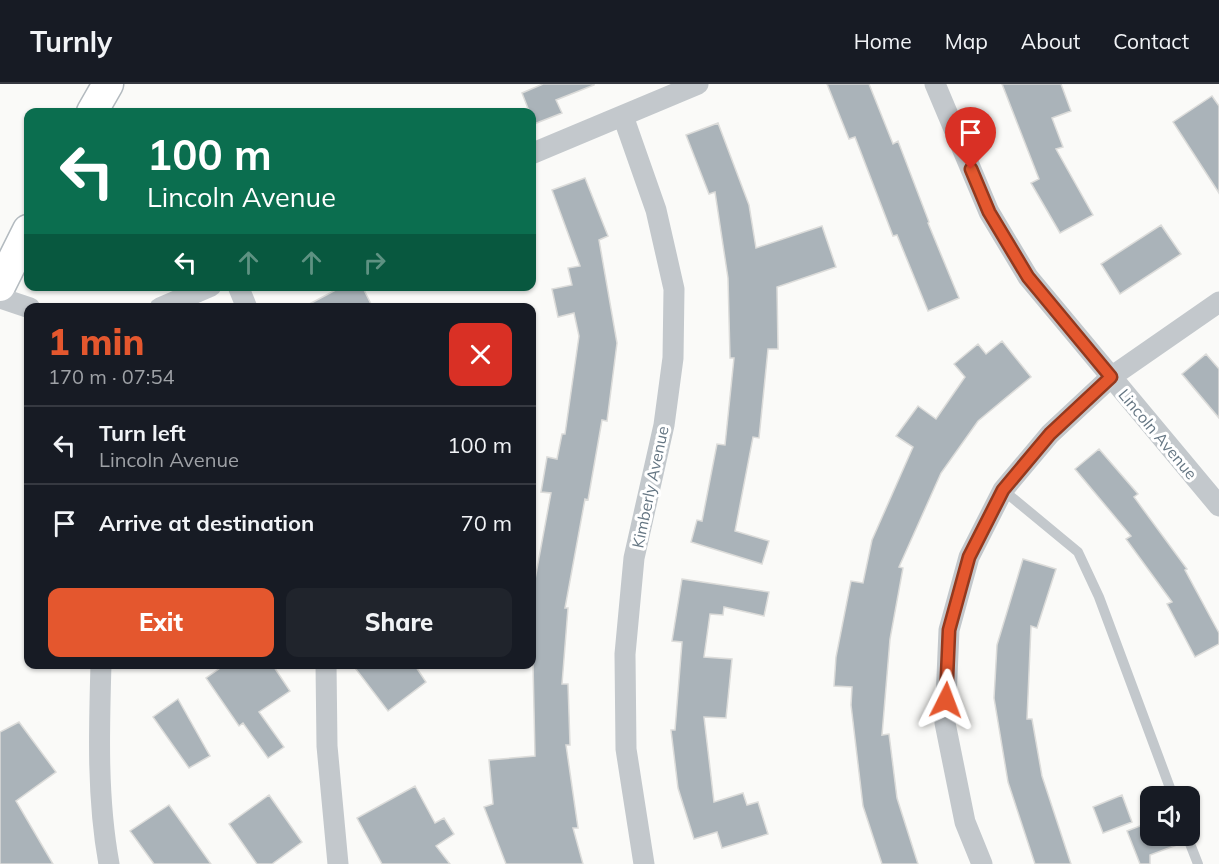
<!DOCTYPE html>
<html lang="en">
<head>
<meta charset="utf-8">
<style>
	body { margin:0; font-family:Mulish,sans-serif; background:#20242c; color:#f1f3f6; height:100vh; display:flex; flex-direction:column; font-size:22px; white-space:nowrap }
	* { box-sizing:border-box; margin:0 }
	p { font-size:20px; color:#9ea1a6 }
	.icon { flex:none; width:33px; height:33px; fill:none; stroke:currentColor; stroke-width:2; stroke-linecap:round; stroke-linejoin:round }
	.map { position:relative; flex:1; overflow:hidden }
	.panel { position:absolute; left:24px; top:219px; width:512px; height:366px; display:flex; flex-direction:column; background:#171b24; border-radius:12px; box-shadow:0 2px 4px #0004 }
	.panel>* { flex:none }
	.top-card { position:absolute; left:24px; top:24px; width:512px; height:183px; border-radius:12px; box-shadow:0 2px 4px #0004; background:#0b6e4f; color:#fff; overflow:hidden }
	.fabs { position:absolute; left:1140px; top:702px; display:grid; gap:12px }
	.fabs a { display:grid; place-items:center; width:60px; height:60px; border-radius:12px; background:#171b24; box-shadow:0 2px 4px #0004; font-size:30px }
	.pin { position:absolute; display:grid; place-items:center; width:51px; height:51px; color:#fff; margin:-62px -26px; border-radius:50% 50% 50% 0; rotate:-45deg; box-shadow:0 0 6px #0007 }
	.pin .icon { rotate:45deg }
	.me { position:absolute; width:66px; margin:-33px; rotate:3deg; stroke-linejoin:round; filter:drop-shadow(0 0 4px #0008) }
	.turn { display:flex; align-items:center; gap:21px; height:126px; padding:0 24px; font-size:27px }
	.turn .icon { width:78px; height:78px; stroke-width:2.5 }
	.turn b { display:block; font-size:42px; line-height:51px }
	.lanes { display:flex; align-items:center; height:57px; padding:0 24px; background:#0003; justify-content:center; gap:30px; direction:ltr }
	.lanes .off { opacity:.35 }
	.round { display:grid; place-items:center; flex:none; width:63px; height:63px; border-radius:12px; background:#20242c }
	.summary { display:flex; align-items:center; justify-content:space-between; height:102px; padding:0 24px }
	h1 { font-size:36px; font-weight:800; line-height:45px; color:#e4572e }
	.button { display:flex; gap:12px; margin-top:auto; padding:12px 24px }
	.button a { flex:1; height:69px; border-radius:12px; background:#e4572e; color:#fff; font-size:24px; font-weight:800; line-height:69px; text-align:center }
	.button a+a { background:#20242c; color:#f1f3f6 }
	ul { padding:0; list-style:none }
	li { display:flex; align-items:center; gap:18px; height:78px; padding:0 24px; border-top:2px solid #363941 }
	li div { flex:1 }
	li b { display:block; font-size:22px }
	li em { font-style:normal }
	header { display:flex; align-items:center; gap:36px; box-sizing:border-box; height:84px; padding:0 30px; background:#171b24; border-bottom:2px solid #363941 }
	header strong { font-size:28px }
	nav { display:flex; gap:33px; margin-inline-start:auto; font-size:21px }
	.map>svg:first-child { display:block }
	.building { fill:#aab3b9; stroke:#dcdcda; stroke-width:1.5 }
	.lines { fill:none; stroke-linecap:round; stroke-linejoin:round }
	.secondary-casing { stroke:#b3babf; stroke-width:33 }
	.service { stroke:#c3c8cc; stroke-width:10 }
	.minor { stroke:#c3c8cc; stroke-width:21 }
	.secondary { stroke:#fff; stroke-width:30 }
	.route-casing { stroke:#94391e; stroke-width:15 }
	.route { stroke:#e4572e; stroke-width:10 }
	.labels { text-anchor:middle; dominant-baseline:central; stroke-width:6; stroke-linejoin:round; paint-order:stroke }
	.street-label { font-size:16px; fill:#657683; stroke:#fff }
</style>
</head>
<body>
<header>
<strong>Turnly</strong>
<nav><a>Home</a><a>Map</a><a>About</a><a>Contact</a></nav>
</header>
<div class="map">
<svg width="1219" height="780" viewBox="0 0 1219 780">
	<rect width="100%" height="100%" fill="#fafaf8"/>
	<path class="building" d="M543,0H594V1L556,16L562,29L534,40L522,9Z
		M827,0H869L893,60L898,57L929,138L928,139L959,214L928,227L897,151L893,152L855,53L849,55Z
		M1002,0H1061L1071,27L1052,34L1063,63L1056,65L1093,131L1060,149L1031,99L1039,95Z
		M1212,12L1219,22V109L1173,38Z
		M718,39L749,121L756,164L822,142L836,183L777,203L778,265H768L759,354L753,353L735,447L769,457L762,480L691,458L697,436L702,437L717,360L725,361L734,274H730L728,194L715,108L709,110L686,51Z
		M585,94L608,152L599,156L617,259L607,337L602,336L588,416L585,415L565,524H568L562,600H568L570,661H566L578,744H573L583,780H506L484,723L493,720L489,676L535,672L533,580H531V517L551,409L541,408L547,373L557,375L562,350H565L579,252L574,229L558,233L552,205L572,201L568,184L580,182L552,106Z
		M1161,141L1181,170L1120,210L1101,180Z
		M343,202H362L373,224H302Z
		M1002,257L1031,293L978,337L941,389L899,483L903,484L890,555L882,651L889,650L897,714L918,780H882L863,722L851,621L852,603L834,602L836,573L851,497L863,499L872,456L913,363L896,352L918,322L936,335L965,293L954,280L978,260L986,270Z
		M1206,270L1219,285V334L1182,290Z
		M1099,365L1138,410L1134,413L1187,485L1185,486L1219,549V560L1195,573L1167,520L1172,518L1126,455L1131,452L1075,385Z
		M1023,475L1056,485L1037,544L1031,542L1027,635H1032L1042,692L1071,780H1035L1008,698L994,614L997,561Z
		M682,495L769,508L764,532L724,523L723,531L710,530L704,573L732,575L726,634L704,633L714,718L743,709L747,721L758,718L768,750L722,764L717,748L694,755L678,704L671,646H675L682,558L672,557Z
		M226,580H272L290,607L259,628L284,663L268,674L243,639L239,642L206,594Z
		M352,580H414L426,598L388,627Z
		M178,615L210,672L189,684L153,633Z
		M19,638L56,688L16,717L53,780H0V648Z
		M415,702L435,739L444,734L454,750L436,762L450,780H382L357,734Z
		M269,711L302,758L272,780H257L229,740Z
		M1122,711L1132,738L1103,749L1093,723Z
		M169,721L211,780H154L130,747Z
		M1150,738V752H1180L1182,759L1150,771V780H1140L1127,747Z"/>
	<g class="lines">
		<g class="secondary-casing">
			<path id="secondary" d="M92,28L108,0
				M0,202L28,146"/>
		</g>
		<path class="service" d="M1003,406L1078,468L1099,513L1173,712
			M1187,752L1198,780"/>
		<path class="minor" d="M935,0L989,128L1028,193L1219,422
			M623,32L656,126L674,205L673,274L664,341L634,474L625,570L626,665L644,780
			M531,70L698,0
			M238,202L247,224
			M0,214L30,224
			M160,224L211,202
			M101,580C99,647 97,715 109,780
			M326,580L327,662L338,780
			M982,780L965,738L945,639L949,546L969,473L1003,406L1050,350L1111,293L1219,218"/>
		<use href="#secondary" class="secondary"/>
	</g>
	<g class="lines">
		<g class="route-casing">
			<path id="route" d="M946,616L949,546L969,473L1003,406L1050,350L1111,293L1028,193L989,128L971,85"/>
		</g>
		<use href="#route" class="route"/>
	</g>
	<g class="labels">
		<g class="street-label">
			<text transform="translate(1158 350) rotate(50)">Lincoln Avenue</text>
			<text transform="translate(650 403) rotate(-78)">Kimberly Avenue</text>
		</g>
	</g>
</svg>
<div class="fabs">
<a><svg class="icon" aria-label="sound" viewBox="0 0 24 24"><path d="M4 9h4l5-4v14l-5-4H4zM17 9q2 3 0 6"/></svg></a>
</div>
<div class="pin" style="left:971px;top:85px;background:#d93025"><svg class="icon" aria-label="arrive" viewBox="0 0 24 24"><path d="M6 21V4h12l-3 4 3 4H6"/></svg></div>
<svg class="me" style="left:946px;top:616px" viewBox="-20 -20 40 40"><path d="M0-17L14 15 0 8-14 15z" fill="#e4572e" stroke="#fff" stroke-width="4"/></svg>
<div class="top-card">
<div class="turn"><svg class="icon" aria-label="left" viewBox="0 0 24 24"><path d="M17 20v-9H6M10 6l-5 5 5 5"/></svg><div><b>100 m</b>Lincoln Avenue</div></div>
<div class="lanes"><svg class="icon" aria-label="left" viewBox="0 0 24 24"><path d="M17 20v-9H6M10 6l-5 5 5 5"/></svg><svg class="icon off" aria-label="ahead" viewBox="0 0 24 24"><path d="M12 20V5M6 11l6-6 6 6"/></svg><svg class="icon off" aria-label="ahead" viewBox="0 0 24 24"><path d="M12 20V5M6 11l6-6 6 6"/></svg><svg class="icon off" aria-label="right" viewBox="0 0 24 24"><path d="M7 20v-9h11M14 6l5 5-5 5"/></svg></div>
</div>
<section class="panel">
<div class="summary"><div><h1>1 min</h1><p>170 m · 07:54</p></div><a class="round" style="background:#d93025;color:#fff"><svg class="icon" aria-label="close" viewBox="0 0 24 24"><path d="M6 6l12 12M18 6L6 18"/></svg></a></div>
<ul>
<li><svg class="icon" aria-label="left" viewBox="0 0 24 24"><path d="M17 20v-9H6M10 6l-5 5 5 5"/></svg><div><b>Turn left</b><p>Lincoln Avenue</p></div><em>100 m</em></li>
<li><svg class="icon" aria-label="arrive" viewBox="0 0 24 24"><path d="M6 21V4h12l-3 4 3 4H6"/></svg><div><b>Arrive at destination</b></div><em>70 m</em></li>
</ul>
<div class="button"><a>Exit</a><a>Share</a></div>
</section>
</div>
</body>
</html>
